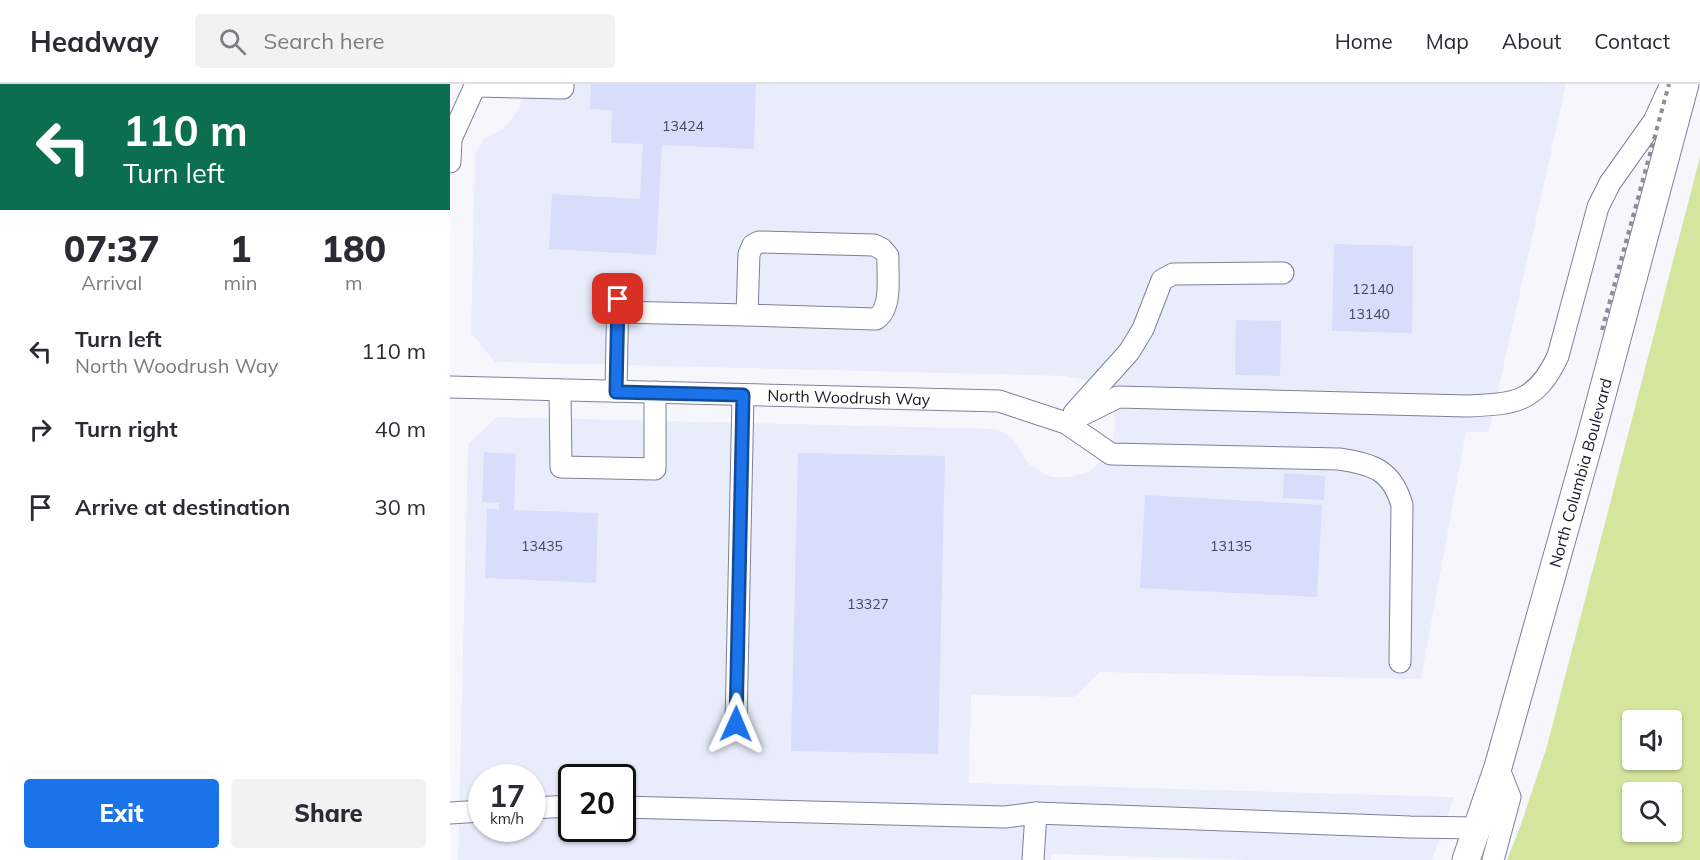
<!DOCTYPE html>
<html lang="en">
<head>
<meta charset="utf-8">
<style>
	body { margin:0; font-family:Mulish,sans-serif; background:#f2f2f3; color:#2b2b33; height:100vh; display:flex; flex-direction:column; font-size:22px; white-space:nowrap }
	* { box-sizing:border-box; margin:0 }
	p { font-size:20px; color:#7c7c81 }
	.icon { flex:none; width:33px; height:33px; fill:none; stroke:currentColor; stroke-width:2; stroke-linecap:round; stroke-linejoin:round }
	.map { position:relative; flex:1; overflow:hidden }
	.sheet { display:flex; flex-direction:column; background:#fff; width:450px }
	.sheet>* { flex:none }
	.top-card { background:#0b6e4f; color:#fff; overflow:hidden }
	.tools { position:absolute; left:1172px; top:626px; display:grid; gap:12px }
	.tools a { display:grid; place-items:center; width:60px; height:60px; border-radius:6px; background:#fff; box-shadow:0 2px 4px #0004; font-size:30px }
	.speed { position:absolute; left:18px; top:680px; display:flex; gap:12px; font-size:30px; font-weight:700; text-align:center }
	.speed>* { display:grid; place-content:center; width:78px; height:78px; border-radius:50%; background:#fff; box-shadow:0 2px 4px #0004; line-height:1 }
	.speed small { font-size:15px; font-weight:400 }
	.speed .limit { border:3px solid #111; border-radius:9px; background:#fff; color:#111 }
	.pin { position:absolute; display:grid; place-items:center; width:51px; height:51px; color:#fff; margin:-26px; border-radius:12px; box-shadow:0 3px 9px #0006 }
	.me { position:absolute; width:66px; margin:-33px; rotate:1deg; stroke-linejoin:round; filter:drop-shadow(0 0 4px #0008) }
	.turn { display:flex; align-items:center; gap:21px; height:126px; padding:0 24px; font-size:27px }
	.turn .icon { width:78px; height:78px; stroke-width:2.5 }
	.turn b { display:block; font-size:42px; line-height:51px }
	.eta { display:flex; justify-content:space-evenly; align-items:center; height:102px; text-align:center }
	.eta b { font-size:36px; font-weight:800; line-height:42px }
	.button { display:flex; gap:12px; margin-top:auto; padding:12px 24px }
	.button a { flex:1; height:69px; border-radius:6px; background:#1a73e8; color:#fff; font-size:24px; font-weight:800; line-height:69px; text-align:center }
	.button a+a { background:#f2f2f3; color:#2b2b33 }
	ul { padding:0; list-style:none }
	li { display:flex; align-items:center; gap:18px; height:78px; padding:0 24px }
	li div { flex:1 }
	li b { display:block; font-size:22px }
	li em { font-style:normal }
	header { display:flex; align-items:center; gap:36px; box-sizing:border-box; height:84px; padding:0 30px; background:#fff; border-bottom:2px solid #e1e1e2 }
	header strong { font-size:28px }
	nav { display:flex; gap:33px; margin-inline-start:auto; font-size:21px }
	.search { width:420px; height:54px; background:#f2f2f3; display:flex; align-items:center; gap:15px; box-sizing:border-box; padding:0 21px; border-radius:6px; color:#7c7c81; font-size:22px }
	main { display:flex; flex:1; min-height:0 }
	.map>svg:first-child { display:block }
	.built { fill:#e9ecfb; fill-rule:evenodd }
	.green { fill:#d4e69d; fill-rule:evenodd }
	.building { fill:#d9ddfc }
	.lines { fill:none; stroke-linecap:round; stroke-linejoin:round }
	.minor-casing { stroke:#7d809c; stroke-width:23 }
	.major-casing { stroke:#7d809c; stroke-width:29 }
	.minor { stroke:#fff; stroke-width:21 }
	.major { stroke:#fff; stroke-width:27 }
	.path-bridge { stroke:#8c8d95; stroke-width:4; stroke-dasharray:4.5 4.5; stroke-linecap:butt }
	.route-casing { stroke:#114b97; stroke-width:15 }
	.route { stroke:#1a73e8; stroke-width:10 }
	.labels { text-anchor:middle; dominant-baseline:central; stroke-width:4.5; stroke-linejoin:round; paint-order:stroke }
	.number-label { font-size:14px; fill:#464858 }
	.street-label { font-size:16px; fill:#151721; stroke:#f6f7fd }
</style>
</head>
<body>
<header>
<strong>Headway</strong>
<div class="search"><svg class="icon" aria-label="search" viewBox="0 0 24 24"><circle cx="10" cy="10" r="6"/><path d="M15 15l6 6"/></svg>Search here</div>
<nav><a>Home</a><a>Map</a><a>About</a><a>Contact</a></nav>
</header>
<main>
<section class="sheet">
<div class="top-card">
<div class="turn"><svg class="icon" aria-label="left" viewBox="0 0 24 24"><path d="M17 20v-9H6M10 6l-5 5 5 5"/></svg><div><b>110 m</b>Turn left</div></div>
</div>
<div class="eta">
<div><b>07:37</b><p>Arrival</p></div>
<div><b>1</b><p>min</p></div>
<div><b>180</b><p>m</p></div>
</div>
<ul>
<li><svg class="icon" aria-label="left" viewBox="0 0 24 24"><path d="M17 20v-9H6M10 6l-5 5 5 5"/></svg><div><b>Turn left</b><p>North Woodrush Way</p></div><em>110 m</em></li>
<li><svg class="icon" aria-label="right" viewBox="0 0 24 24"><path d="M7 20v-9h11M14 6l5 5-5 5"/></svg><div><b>Turn right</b></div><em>40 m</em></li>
<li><svg class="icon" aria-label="arrive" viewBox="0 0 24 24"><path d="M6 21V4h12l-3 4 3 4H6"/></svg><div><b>Arrive at destination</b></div><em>30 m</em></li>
</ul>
<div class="button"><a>Exit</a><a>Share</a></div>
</section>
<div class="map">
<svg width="1250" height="776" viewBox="0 0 1250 776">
	<rect width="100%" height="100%" fill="#f6f7fd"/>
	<path class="built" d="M73,0H1116L1039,348H1016L971,595L650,588L624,613L521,611L519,699L1004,713L982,776H799L601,770V776H8L18,360L47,333L547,345L561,353L579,380L601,393H619L638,388L654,375L663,356L665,339L662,323L652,309L636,296L615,292L45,278L21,249L25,70L34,55L53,45L66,30L73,13ZM32,693H82V744H32ZM122,693H172V744H122Z"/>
	<path class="green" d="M1250,73V776H1057L1070,743L1097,662ZM1182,636H1221V675H1182ZM1182,708H1221V747H1182Z"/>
	<path class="building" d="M141,0H306L304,65L212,61L206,171L99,165L102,110L190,115L193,60L161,59L162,26L140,25Z
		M884,160L963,162L962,249L882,247Z
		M786,236L831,237L830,292L785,291Z
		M34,368L66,370L64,426L148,429L146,499L35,494L37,425H49V419L32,418Z
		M348,369L495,372L488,670L341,667Z
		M834,389L875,392L874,416L833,414Z
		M695,411L872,421L867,513L690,504Z"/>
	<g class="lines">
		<g class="minor-casing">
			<g id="minor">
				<path d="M0,78L1,55L25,2L113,4V0"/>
				<path d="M309,158L424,161L432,165L438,172C437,191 443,224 426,235L297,231L299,170L303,161Z"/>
				<path d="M168,228L297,231"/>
				<path id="s1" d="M0,303L549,317L616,339L661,370L889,375C923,380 942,386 952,421L950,578"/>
				<path d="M110,306L111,383L205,385V308"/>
				<path d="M166,307L168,203"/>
				<path d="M624,329L679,268L693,245L712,196L723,190L833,189"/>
				<path d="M616,339L668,313L1017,322C1065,320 1086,319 1108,272L1148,123L1160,99L1204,37L1221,0"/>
				<path d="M286,640L293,311"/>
				<path d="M172,723L555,733L586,729L960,743L1028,744"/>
				<path d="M82,724L122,722"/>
				<path d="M0,729L32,727"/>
				<path d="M583,776L586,729"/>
				<path d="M1043,776L1060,713L1048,683"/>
			</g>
		</g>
		<g class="major-casing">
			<g id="major">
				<path id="s2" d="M1016,776L1048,683L1142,348L1235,0"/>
			</g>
		</g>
		<use href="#minor" class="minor"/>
		<use href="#major" class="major"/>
		<path class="path-bridge" d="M1152,246L1219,0"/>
	</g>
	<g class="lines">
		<g class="route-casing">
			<path id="route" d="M168,215L166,308L293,311L286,640"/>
		</g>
		<use href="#route" class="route"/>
	</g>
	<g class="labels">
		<g class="number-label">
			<text x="233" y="42">13424</text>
			<text x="923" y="205">12140</text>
			<text x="919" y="230">13140</text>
			<text x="92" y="462">13435</text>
			<text x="781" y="462">13135</text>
			<text x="418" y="520">13327</text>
		</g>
		<g class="street-label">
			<text stroke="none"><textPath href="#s1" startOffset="399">North Woodrush Way</textPath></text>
			<text stroke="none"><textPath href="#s2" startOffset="404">North Columbia Boulevard</textPath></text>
		</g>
	</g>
</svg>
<div class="tools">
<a><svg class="icon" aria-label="sound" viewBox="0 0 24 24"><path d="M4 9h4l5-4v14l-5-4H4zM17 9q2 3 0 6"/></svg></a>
<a><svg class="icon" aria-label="search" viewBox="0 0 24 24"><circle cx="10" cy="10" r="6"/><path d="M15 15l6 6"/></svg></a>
</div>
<div class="speed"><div>17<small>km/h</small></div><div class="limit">20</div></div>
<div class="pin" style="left:168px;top:215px;background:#d93025"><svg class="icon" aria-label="arrive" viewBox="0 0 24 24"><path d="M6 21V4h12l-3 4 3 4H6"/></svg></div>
<svg class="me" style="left:286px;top:640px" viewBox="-20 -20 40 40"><path d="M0-17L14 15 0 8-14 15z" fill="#1a73e8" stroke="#fff" stroke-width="4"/></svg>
</div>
</main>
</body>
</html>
